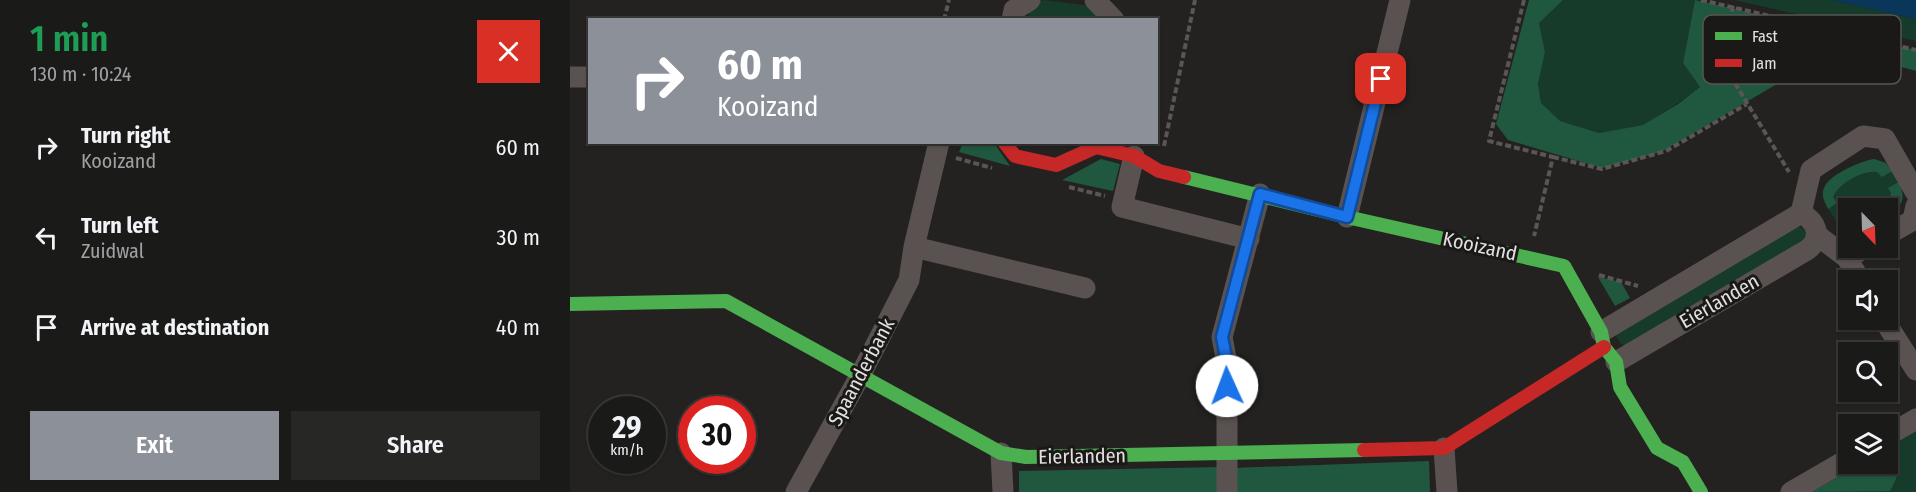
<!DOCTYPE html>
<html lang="en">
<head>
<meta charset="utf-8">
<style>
	body { margin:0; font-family:"Fira Sans Condensed",sans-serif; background:#272726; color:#f1f3f6; height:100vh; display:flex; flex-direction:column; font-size:22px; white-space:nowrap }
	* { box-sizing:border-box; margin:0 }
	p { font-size:20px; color:#9fa1a2 }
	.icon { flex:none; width:33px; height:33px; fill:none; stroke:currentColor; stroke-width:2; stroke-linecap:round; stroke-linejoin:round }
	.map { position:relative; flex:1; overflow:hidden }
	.sheet { display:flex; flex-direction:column; background:#1a1a19; width:570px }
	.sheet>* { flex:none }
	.top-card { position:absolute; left:18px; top:18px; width:570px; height:126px; border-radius:0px; box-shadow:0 2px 4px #0004,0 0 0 2px #383838; background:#8c9099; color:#fff; overflow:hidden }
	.needle { width:39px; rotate:157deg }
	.buttons { position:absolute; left:1268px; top:198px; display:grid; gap:12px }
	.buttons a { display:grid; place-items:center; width:60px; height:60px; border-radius:0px; background:#1a1a19; box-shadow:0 2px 4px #0004,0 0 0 2px #383838; font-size:30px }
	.speed { position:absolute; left:18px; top:396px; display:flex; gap:12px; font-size:30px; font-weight:700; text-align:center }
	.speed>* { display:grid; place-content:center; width:78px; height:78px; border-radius:50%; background:#1a1a19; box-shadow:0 2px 4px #0004,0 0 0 2px #383838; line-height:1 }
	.speed small { font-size:15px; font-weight:400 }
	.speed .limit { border:9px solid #d22; background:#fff; color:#111 }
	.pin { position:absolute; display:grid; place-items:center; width:51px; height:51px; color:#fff; margin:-26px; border-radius:12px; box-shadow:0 3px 9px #0006 }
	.me { position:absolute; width:66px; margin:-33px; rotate:358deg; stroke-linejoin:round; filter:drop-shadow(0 0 4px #0008) }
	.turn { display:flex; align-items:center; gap:21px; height:126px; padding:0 30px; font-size:27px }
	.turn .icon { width:78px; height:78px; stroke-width:2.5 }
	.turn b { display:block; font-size:42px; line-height:51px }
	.round { display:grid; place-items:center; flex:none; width:63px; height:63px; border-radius:0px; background:#272726 }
	.summary { display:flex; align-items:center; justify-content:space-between; height:102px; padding:0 30px }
	h1 { font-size:36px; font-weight:600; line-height:45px; color:#1e9e55 }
	.primary-button { display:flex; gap:12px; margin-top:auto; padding:12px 30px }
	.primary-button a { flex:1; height:69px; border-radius:0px; background:#8c9099; color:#fff; font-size:24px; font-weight:600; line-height:69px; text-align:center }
	.primary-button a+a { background:#272726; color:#f1f3f6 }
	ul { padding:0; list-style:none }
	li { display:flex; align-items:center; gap:18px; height:90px; padding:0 30px }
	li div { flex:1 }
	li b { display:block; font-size:22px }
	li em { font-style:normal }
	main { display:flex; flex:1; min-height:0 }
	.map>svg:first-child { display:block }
	.green { fill:#163b2b }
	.forest { fill:#20583f }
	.water { fill:#0a3759 }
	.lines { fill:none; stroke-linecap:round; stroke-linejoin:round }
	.path { stroke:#5b5655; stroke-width:4; stroke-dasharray:6 3; stroke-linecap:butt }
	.street { stroke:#5a5250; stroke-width:21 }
	.fast { stroke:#4caf50; stroke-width:14 }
	.jam { stroke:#c62828; stroke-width:14 }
	.route-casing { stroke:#114b97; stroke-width:15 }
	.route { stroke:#1a73e8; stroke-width:10 }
	.labels { text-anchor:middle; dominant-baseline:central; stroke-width:6; stroke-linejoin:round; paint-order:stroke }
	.street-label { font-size:20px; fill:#e1e0de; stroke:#1b1917 }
	.key { fill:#1b1917; stroke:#565553; stroke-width:1.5 }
	.key-label { font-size:16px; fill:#e1e0de }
</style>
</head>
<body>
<main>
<section class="sheet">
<div class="summary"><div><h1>1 min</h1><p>130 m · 10:24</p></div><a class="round" style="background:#d93025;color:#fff"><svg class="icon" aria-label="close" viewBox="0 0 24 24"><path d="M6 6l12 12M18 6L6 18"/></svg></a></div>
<ul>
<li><svg class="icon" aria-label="right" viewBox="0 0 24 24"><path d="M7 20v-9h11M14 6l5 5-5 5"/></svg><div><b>Turn right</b><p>Kooizand</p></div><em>60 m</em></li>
<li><svg class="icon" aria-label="left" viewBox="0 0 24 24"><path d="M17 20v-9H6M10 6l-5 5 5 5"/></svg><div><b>Turn left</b><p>Zuidwal</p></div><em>30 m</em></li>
<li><svg class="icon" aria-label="arrive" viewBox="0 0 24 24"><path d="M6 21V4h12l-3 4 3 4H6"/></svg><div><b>Arrive at destination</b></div><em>40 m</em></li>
</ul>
<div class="primary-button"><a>Exit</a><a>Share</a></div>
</section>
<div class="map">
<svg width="1346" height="492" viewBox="0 0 1346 492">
	<rect width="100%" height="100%" fill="#232221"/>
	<path class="green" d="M474,0L521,6L536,20H457C460,10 463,3 474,0Z
		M993,0H1125L1113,63L1130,87L1108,103L1074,125L1029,133L989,121L971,103L968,84L975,52L969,23Z
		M1164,0H1261L1346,19V41Z
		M1304,159C1317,163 1321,169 1327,181C1336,198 1334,206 1317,215V208H1278V232C1270,229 1267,223 1263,216C1260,211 1255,205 1253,199C1248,179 1289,161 1304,159Z
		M1225,225C1234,228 1238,232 1237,242L1058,347L1051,344L1046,336L1047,330Z
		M1346,431V492H1242L1291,464H1317V448Z"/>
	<path class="forest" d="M959,0H993L969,23L975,52L968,84L971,103L990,121L1029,133L1073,125L1108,104L1130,87L1113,63L1125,0L1346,50V71L1270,50L1255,56L1091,152L1032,168L938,140L926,124Z
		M393,143H424L440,166L389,152Z
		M531,159L550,164L543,191L492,180Z
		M1304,159L1316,163L1322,171L1312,177L1307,172C1293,170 1269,183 1263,197L1267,203L1258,209C1255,202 1250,194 1255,186C1261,174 1291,161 1304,159Z
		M1329,182C1336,199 1333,207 1317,215V208H1304L1319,200L1321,193L1318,188Z
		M1028,277L1051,282L1060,298L1045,306Z
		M1319,447C1331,466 1331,471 1320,491L1242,492L1291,464H1317V448Z
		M859,461L860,492H664L663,468Z
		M650,467V492H449V471Z"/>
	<path class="water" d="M1261,0H1346V19Z"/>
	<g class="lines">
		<path class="path" d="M954,0L919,141L983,157L964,236
			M1131,0L1346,50
			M1163,6L1153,53L1160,75L1219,172
			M374,20L379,0
			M594,146L625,0
			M983,157L1032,169L1096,151L1177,104
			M386,158L422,168
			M499,187L535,196
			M1029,275L1068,286"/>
		<path class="street" d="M525,0L544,20
			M442,20L444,10L460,0
			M0,77H20
			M564,156L552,207L679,239
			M1231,213L1241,170L1293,136L1315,139L1346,193
			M777,217L830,0
			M1247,235L1277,258L1295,248
			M1317,235L1343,220L1346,206
			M344,247L515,288
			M1277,258L1290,280
			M1314,320L1346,370
			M1031,332L1231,213C1246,221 1254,238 1237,250L1046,362
			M1317,436L1346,419
			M874,448L877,492
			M431,453L433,492
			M226,492L290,376L339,280L344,247L369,142
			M657,492V363L652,337L690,194
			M1221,492L1278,459"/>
		<path class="fast" d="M614,177L777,217L994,266L1031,332L1034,347L1046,362L1050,387L1087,448L1113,462L1131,492
			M0,304L156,301L431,453L456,457L794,450"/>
		<path class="jam" d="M434,142L445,156L486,165L526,147L564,156L589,171L614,177
			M794,450L874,448L1034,347"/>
	</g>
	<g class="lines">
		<g class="route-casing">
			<path id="route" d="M657,386V363L652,337L690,194L777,217L811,79"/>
		</g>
		<use href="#route" class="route"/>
	</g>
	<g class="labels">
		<g class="street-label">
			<text transform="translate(910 246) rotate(12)">Kooizand</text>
			<text transform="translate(1149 301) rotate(-30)">Eierlanden</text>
			<text transform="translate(291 372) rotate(-62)">Spaanderbank</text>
			<text transform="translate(512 456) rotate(-1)">Eierlanden</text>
		</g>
	</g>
	<rect x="1133" y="15" width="198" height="69" rx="9" class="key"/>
	<rect x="1145" y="32" width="27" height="8" fill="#4caf50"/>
	<rect x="1145" y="59" width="27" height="8" fill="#c62828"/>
	<g class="key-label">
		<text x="1182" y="42">Fast</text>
		<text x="1182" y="69">Jam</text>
	</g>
</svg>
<div class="buttons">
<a><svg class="needle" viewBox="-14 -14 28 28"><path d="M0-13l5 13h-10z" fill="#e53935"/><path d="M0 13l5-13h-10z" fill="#9fa1a2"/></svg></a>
<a><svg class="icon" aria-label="sound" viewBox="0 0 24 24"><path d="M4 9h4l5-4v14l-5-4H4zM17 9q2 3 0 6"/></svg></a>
<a><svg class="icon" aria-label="search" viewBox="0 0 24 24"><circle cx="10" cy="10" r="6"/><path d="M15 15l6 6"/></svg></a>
<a><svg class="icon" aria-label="layers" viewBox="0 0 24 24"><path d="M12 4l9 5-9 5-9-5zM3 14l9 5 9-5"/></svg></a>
</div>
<div class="speed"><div>29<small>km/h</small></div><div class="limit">30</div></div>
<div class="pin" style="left:811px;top:79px;background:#d93025"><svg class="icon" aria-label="arrive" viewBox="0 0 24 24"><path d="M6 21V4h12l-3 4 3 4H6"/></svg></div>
<svg class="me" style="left:657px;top:386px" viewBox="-20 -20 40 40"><circle r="19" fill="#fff"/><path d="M0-13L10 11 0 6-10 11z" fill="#1a73e8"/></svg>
<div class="top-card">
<div class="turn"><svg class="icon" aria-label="right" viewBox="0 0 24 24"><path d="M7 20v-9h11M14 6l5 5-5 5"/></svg><div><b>60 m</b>Kooizand</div></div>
</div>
</div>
</main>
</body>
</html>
